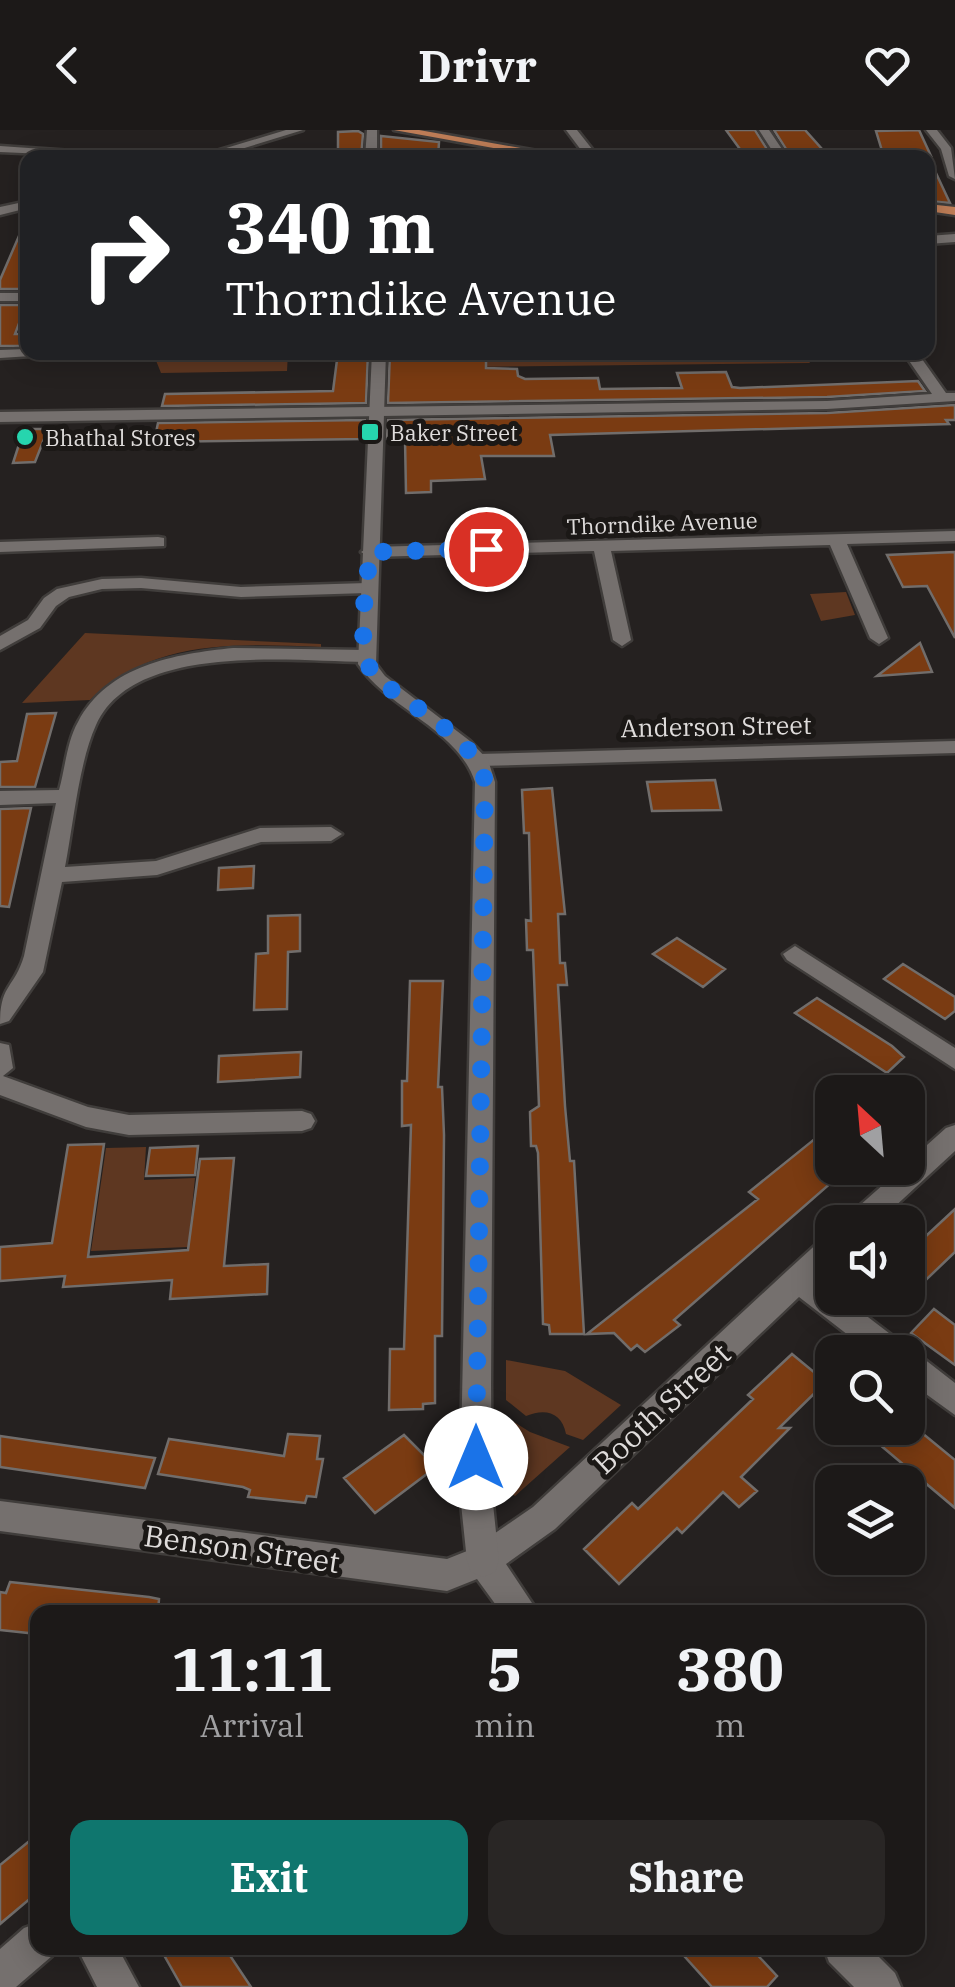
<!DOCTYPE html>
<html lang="en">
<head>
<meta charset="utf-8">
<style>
	body { margin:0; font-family:"IBM Plex Serif",serif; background:#292625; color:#f1f3f6; height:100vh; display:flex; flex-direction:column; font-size:38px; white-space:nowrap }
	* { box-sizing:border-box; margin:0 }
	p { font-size:32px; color:#a0a0a2 }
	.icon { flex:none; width:55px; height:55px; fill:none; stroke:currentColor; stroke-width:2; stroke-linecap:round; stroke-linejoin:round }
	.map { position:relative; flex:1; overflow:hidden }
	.sheet { position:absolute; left:30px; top:1475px; width:895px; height:350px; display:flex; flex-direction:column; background:#1c1918; border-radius:20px; box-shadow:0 5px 25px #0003,0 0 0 2px #3a3837 }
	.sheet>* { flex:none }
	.top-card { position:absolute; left:20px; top:20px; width:915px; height:210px; border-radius:20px; box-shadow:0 5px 25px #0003,0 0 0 2px #3a3837; background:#202124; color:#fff; overflow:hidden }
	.needle { width:65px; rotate:334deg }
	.controls { position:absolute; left:815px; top:945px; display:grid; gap:20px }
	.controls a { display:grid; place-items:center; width:110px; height:110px; border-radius:20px; background:#1c1918; box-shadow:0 5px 25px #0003,0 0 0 2px #3a3837; font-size:50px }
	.pin { position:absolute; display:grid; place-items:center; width:85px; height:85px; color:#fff; margin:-42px; border:5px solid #fff; border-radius:50%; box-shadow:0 2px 10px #0007 }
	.me { position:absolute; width:110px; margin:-55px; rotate:0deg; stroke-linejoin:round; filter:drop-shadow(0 0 8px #0008) }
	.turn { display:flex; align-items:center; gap:35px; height:210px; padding:0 40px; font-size:45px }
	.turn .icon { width:130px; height:130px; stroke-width:2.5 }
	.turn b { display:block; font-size:70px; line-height:85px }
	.eta { display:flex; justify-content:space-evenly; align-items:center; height:170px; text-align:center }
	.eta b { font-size:60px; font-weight:700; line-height:70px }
	.primary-button { display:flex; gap:20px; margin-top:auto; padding:20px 40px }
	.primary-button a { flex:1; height:115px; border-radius:20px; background:#0f766e; color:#fff; font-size:40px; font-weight:700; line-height:115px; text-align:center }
	.primary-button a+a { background:#292625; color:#f1f3f6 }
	header { display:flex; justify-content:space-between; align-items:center; height:130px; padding:0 40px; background:#1c1918; font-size:45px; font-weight:700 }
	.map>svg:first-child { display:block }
	.green { fill:#5e3721 }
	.building { fill:#7a3b12; stroke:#716d6b; stroke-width:2.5 }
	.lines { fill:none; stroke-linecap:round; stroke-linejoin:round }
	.minor-casing { stroke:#403d3b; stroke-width:5 }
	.tertiary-casing { stroke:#403d3b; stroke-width:5 }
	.primary-casing { stroke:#403d3b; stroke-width:5 }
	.minor { fill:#75706e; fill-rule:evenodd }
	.tertiary { fill:#75706e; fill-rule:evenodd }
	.primary { fill:#be7d57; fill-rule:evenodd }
	.route { stroke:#1a73e8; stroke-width:18; stroke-dasharray:0 32.4 }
	.poi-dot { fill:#26d5ae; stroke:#1b1816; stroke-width:4 }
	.labels { text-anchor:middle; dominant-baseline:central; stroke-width:10; stroke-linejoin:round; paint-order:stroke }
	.far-poi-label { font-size:22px; fill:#dfdcdb; stroke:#1b1816; text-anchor:start }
	.far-street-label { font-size:22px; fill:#dfdcdb; stroke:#1b1816 }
	.street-label { font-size:25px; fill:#dfdcdb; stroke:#1b1816 }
	.near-street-label { font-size:30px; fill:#dfdcdb; stroke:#1b1816 }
</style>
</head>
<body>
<header><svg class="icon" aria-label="back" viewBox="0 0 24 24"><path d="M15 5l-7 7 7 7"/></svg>Drivr<svg class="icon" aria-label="heart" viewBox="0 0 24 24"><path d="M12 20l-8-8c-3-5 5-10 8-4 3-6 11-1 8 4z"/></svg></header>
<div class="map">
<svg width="955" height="1857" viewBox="0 0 955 1857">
	<rect width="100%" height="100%" fill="#252120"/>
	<path class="green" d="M803,222L810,233L467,237L465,223Z
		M153,223H288L287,241L161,243Z
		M846,462L855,485L821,491L810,464Z
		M85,503L321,514V517C238,514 155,508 90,570L22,573Z
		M146,1017L144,1050L195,1048L188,1117L91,1121L106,1018Z
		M506,1230L565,1241L621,1275L583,1310L566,1304C562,1282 545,1278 526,1286L506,1270Z
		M506,1287L530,1302L570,1317L515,1366L506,1359Z"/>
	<path class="building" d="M726,0H755L772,27L745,26Z
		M774,0H805L830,28L791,27Z
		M919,0L931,26H928L950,73L928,71V25L883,24L876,1Z
		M358,1L363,4L361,28L338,26V2Z
		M381,6L439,12L438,28H381Z
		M28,85V159H0V150Z
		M0,175H26L15,204H28V216H0Z
		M338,222H368L366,273L162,276L165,264L333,261Z
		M390,222H486V238L517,239L518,246L525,249L598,248L600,259L682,258L677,243L726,242L732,257L740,258L918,251L925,261L827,267L388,273Z
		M955,275V290H946L949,294L550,305L554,326H481L485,349L431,351V362L406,363L405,309H387L388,290L827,283Z
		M365,290L364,309L154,312L158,293Z
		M24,299H48L35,332L13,333Z
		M955,422V508L927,456L903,457L887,425Z
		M920,513L932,542L877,546Z
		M56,583L35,657H0V632L17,631L27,584Z
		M715,650L721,680L652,681L647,652Z
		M552,658L565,784H558L560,833H565L567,855H558L565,976L570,1031H574L584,1204H550L549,1195L543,1194L538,1023L536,1016H531L530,982L539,976L533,820H527L526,790L531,791L529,703H524L522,660Z
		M31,678L9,777L0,776V679Z
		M254,736L253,758L218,760L219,738Z
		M300,785V821L288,822L287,879L254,880L256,824L268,823V786Z
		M677,808L725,839L703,857L653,824Z
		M903,834L955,867V881L945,889L884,849Z
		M410,851H443L438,957H442L444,1005L442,1206H435V1273L423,1274V1279L389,1280L390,1219H404L411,995L402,996V951H407Z
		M817,868L892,916L904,927L887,943L795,883Z
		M301,922L300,947L218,952L219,926Z
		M832,995V1052L674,1190L680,1195L645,1222L637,1215L631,1220L614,1203L587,1204L758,1069L749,1062Z
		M104,1014L88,1127L188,1120L200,1029L234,1028L224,1136L268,1134L267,1164L170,1169L172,1150L63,1157L65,1146L0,1151V1117L52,1113L68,1015Z
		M198,1016L195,1045L146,1046L150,1018Z
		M955,1079V1122L908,1167V1111L919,1100L926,1106Z
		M934,1179L955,1195V1235L911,1203Z
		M792,1224L826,1252L779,1298H790L741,1347L757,1361L739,1377L723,1362L682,1403L677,1398L619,1454L584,1419L632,1373L638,1379L753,1269L748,1265Z
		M860,1298H916L955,1330V1378Z
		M288,1304L320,1306L317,1329H323L316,1367L307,1366L305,1373L248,1367L250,1360L243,1357L158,1344L169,1309L284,1326Z
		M404,1305L436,1337L375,1383L344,1348Z
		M0,1306L41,1312L155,1328L145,1358L0,1337Z
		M10,1452L149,1467L159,1469L158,1482H38V1504L0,1500V1462L6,1463Z
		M38,1704V1762L0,1794V1735Z
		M160,1818H225L251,1857H182Z
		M677,1818H751L777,1846L767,1857H712Z"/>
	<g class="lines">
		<g class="minor-casing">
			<path id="minor" d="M286,0H303L212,28H193Z
				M566,0H577L596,24L594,28H583L584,24Z
				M759,0H769L788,28H777Z
				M926,0H937L951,18L955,49L949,46L941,19Z
				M0,16L129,25L134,28L0,22Z
				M28,71V78L0,85V77Z
				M26,219L33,222L31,226L0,228V220Z
				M903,222H917L946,263H955V271L827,279L0,292V282L827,271L932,264Z
				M955,401V411L847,414L888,508L879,514L870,508L830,415L611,421L631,510L622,516L613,510L594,421L370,427L361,422L370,417Z
				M158,407L164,408V416L0,422V412Z
				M141,448L241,457L367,453L376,458L367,463L241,467L141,458L102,459L69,467L56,476L40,498L0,520V506L28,490L44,468L57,459L102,449Z
				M233,518L365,520L374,526L365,532C292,531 133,512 96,595C79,632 73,696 65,737L156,731L260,698L331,697L342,704L331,711L261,712L157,745L62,752L43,842L9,891L0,894C0,854 14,859 24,826L56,673L0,675V661L59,660C65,639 67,611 78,592C108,535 175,524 233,518Z
				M955,611V623L478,636L468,630L478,624Z
				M795,816L955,918V939L787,830L783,824Z
				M0,913L9,915L13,938L3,946L88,977L129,985L302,981L311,984L315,991L311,998L302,1001L129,1005L86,997L0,965Z
				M955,995V1021L878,1092H846L850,1084L902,1038H908V1032L946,998Z
				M832,1105V1134L817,1148L832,1160V1168H843L902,1213L906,1221L919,1225L955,1253V1285L908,1251V1222H870L799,1167L555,1399L506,1434L538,1482H501L477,1449L447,1461L0,1401V1371L447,1429L472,1419L533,1377L787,1141L822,1109Z
				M38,1793V1818H55L52,1826L16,1857H0V1819L24,1798Z
				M77,1818H118L139,1857H97Z
				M824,1818H870L895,1843L901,1857H854L829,1832Z"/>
		</g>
		<g class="tertiary-casing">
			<path id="tertiary" d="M367,0H377V28H365Z
				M955,104V112L928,114V106Z
				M0,163H28V171H0Z
				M372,222H386L376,534L385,546L470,611L488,630L495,652L491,1255L492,1364L499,1431L495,1442L483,1447L471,1442L467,1431L460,1364L475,652C458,599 388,579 358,534Z"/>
		</g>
		<g class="primary-casing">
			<path id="primary" d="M394,0H419L577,28H548Z
				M928,74L955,77V85L928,81Z"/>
		</g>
		<use href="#minor" class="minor"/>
		<use href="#tertiary" class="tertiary"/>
		<use href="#primary" class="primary"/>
	</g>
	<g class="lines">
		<path class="route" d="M476,1328L485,652C477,608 407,575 374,546C354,515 367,459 370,422L486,419"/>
	</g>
	<g class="poi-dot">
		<rect x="360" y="292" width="20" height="20" rx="5"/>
		<circle cx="25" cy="307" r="10"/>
	</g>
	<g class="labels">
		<g class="far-poi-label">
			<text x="390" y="302">Baker Street</text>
			<text x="45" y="307">Bhathal Stores</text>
		</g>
		<g class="far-street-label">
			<text transform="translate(662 393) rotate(-2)">Thorndike Avenue</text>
		</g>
		<g class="street-label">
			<text transform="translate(716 596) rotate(-1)">Anderson Street</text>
		</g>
		<g class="near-street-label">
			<text transform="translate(661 1278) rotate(-43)">Booth Street</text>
			<text transform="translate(242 1418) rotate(8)">Benson Street</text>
		</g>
	</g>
</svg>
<div class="controls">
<a><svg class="needle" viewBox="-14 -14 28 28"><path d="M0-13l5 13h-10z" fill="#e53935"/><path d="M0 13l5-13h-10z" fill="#a0a0a2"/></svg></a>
<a><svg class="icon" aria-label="sound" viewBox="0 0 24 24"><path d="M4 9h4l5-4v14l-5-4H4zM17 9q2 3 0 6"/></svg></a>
<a><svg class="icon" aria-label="search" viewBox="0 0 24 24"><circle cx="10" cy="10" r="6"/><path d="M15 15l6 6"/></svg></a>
<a><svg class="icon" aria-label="layers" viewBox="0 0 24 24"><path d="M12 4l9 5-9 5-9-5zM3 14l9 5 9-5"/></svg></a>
</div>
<div class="pin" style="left:486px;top:419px;background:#d93025"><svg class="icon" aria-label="arrive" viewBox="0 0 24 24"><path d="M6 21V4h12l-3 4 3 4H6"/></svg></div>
<svg class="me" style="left:476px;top:1328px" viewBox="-20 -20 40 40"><circle r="19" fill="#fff"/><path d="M0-13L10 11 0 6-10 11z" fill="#1a73e8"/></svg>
<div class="top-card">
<div class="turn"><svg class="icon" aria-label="right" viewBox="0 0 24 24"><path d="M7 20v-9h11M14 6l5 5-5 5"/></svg><div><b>340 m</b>Thorndike Avenue</div></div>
</div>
<section class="sheet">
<div class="eta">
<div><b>11:11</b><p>Arrival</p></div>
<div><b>5</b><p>min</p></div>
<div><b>380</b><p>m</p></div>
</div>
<div class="primary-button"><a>Exit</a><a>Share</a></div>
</section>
</div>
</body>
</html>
